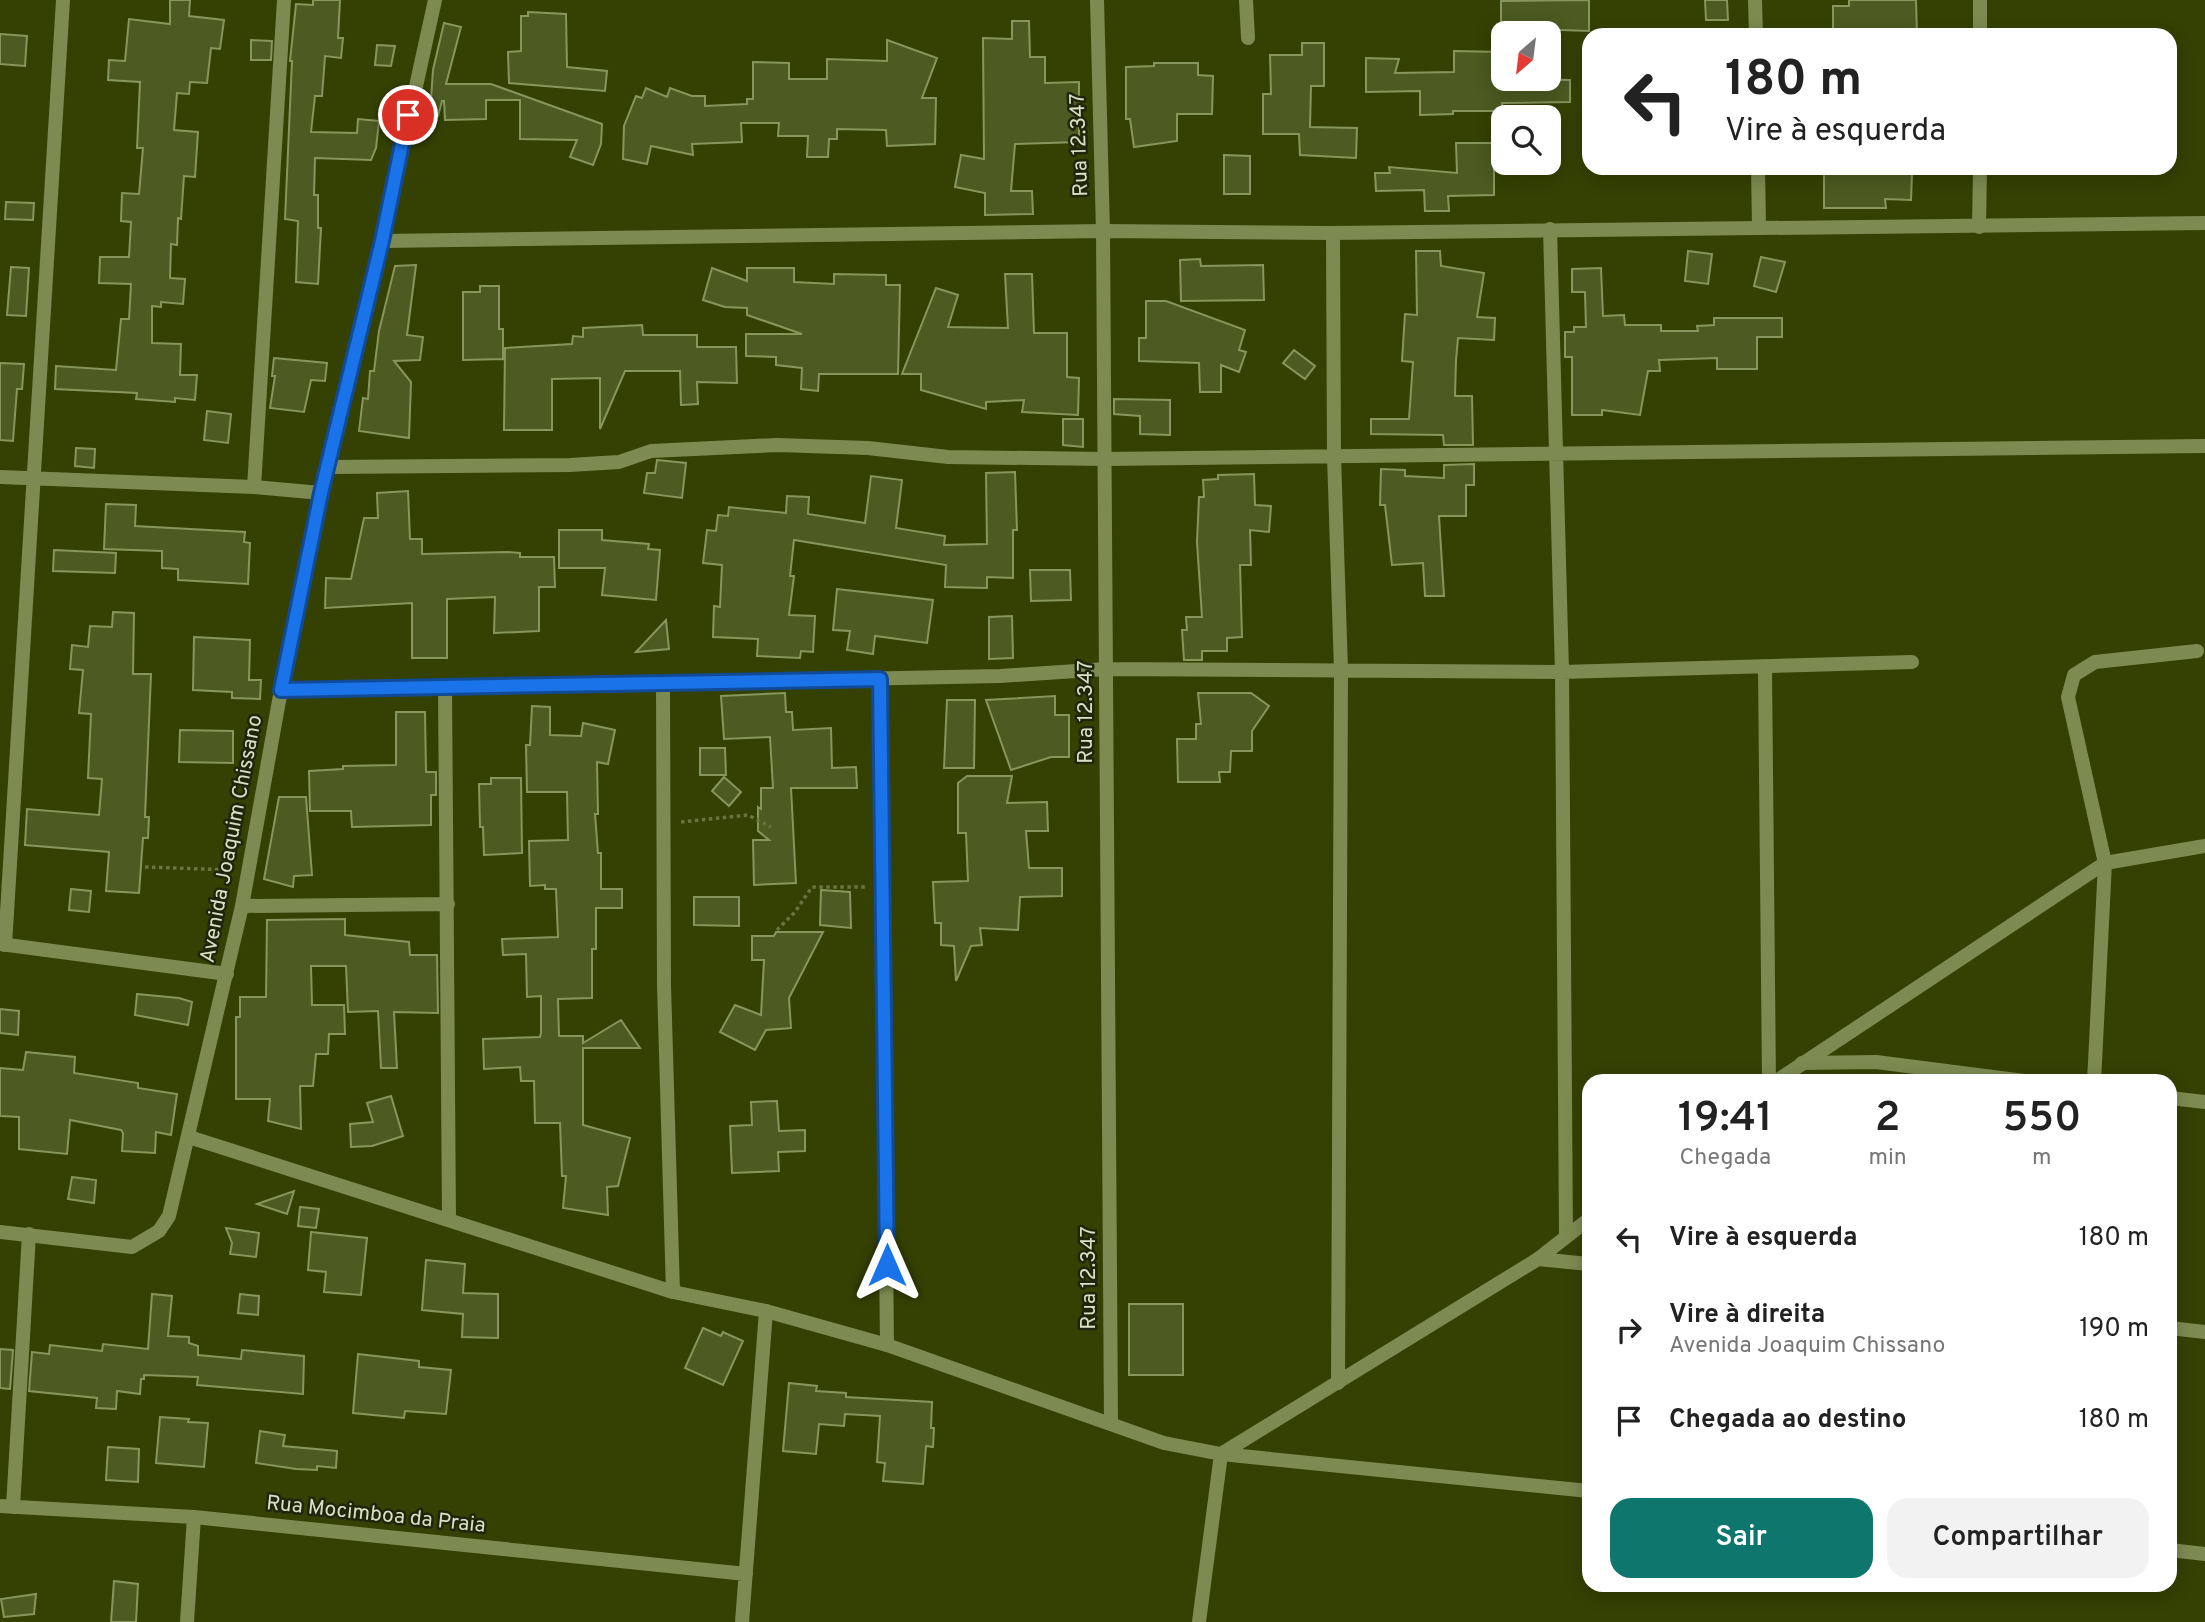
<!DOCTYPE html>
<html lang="pt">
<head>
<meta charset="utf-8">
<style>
	body { margin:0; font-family:Overpass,sans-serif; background:#f2f2f2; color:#222; height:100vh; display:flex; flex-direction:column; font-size:26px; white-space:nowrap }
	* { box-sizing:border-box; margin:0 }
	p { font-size:23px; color:#767676 }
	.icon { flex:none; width:38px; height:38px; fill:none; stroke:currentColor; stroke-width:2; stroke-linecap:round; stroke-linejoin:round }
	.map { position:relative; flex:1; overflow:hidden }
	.side { position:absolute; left:1582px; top:1074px; width:595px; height:518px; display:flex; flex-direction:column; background:#fff; border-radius:21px; box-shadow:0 4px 18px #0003 }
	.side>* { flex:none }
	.hud { position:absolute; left:1582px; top:28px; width:595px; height:147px; border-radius:21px; box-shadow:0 4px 18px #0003; background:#fff; color:#222; overflow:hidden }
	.needle { width:46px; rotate:208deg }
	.buttons { position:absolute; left:1491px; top:21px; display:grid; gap:14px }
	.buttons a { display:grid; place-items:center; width:70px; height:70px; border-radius:14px; background:#fff; box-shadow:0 4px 18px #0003; font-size:35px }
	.pin { position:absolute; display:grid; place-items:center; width:60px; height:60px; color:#fff; margin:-30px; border:4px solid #fff; border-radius:50%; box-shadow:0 2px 7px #0007 }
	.me { position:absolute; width:77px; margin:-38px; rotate:0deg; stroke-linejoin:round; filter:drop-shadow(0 0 5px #0008) }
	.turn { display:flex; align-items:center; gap:24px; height:147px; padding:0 28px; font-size:32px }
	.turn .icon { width:91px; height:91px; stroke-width:2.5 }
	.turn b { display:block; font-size:49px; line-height:60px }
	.eta { display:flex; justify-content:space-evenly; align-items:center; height:119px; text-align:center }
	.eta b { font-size:42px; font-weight:600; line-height:49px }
	.cta { display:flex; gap:14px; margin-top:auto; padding:14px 28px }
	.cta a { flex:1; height:80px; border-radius:21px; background:#0f766e; color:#fff; font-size:28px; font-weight:600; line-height:80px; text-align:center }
	.cta a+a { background:#f2f2f2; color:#222 }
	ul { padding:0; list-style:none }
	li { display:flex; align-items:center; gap:21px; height:91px; padding:0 28px }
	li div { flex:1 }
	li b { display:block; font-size:26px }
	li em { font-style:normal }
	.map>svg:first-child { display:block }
	.building { fill:#4d5a21; stroke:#87965c; stroke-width:2 }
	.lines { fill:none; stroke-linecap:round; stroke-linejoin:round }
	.path { stroke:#697440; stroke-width:3.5; stroke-dasharray:3.5 3.5; stroke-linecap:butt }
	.minor { stroke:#7d8b52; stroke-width:14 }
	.tertiary { stroke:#7d8b52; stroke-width:14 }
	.route-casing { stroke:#114b97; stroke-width:18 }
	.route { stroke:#1a73e8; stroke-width:12 }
	.labels { text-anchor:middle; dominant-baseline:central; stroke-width:5; stroke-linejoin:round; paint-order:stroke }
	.street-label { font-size:21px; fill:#d8e1c3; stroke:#1f250d }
</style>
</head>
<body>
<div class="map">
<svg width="2205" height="1622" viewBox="0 0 2205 1622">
	<rect width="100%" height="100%" fill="#354103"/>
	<path class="building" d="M170,0H190L189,16L224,20L220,49L211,48L207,83L190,82L189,94L177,93L174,130L198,132L195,177L184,176L181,219L178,218L177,245L171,244L170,278L185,279L183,304L161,302V307L152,306V343L181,344L180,375H197L195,400L175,398V402L136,399L137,393L55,389L56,366L116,370L121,319H129L131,284L99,283L100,257H129L131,222L121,221L122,193L139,194L143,148H137L140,82L108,80L109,60L125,61L129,19L170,24Z
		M313,0H340L338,38H343L341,58L325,56L322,96H315L311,132L357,133L358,119L379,121L376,148L371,160L315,158L314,195H318V228H321L318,284L296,282L298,221L285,219L292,61H290L296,4L313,5Z
		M1589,0V31L1501,28V1Z
		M1705,0H1727L1728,20H1706Z
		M1849,0H1916L1917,35H1833V6H1849Z
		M528,12L566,14L567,67L607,71L605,91L509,83L508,52L521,51V16H528Z
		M1012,21H1029L1030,57H1045V83L1079,82V142L1015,144L1011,191H1032L1033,214L985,215V193L955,187L961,155L984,159L983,38L1012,39Z
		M444,23L461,27L446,84H491L602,124L601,144L593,165L570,157L577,140L520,139V100H486V119L445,120L444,101H442L438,116L430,114L433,70Z
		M0,34L27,36L25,66L0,64Z
		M251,40L272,41L271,60H251Z
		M887,40L937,58L922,98H936L935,144L887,146L886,130L837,129V139H829L828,157H807L808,136H778L779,123H741L742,142L692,144L693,155L651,146L647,164L623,159L624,126L636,96L642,98L646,88L667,97L670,88L692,96H705V106L747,104V99H753V62L789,63V79H827V59L887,61Z
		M1302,43H1324V86H1311L1310,127L1357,128L1356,158L1300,155L1299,134H1263V94H1271L1270,55H1302Z
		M377,45L395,46L391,66L375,65Z
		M1454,51L1503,52V79L1570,80V102L1502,103L1503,111H1453V114L1420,115V91L1366,92V58L1399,59L1395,73L1454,72Z
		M1154,63H1198V75L1213,76L1212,114H1177V141L1134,147L1130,119H1126V67L1154,66Z
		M1456,143H1494V195L1448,196L1449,211H1425L1424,190L1376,191L1375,173H1390L1389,167L1457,173Z
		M1224,155L1250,156V194H1224Z
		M1824,168H1907V173H1912L1911,200L1885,199L1886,208H1824Z
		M6,202L34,203L33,220L5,219Z
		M1416,251H1440L1441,266L1484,273L1477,317L1495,318L1494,340L1458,338L1456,360L1455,396H1472L1473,445H1444L1443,435L1371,434V419H1409L1413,362L1402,361L1405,314L1417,315Z
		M1688,251L1712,254L1708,284L1685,281Z
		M1761,257L1785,262L1776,292L1754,286Z
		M1200,259L1201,266L1263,265L1264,300L1181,301L1180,260Z
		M416,265L407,335L423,337L420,360L394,361L411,382L409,438L359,431L363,398L368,399L370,371H374L379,331L395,266Z
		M11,267L29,268L26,316L7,315Z
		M712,268L747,281V268H794V282L834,284V274L886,275V285H900L898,374H819L818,391L801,389L802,368L776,365V357L746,356V334H802L747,315V308L725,307L703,300Z
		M1601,268L1603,316L1624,315L1625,325H1661V331H1698L1697,326L1714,325V318H1782V337H1757V369H1717V358L1659,360L1660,371H1648L1640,415L1602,410V415H1572V357H1565V332H1574V327H1586L1585,292H1572V269Z
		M1005,274H1032L1034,333H1067V377L1079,378L1078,415L1022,412L1024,400L986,402V409L921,390V374H902L936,288L958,295L948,327L1008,328Z
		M480,286H499V329H503V359L463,360V292H480Z
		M1146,301H1166L1245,330L1239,350L1246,352L1239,372L1221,365V392H1200L1199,363L1139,361V338H1146Z
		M642,325L643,335H697V347H736L737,383L697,382L698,404L681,405L680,371H625L600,429V378L552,379V430H504L505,348L572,344L573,336L583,337V328Z
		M1294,350L1315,366L1305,379L1283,363Z
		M274,358L327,363L325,381L311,380L304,412L270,408L275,376H272Z
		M0,363L24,364L22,389H17L13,441L0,440Z
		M1114,399L1170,400V435L1140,434V416L1114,414Z
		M207,411L231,414L228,443L204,440Z
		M1063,419H1083V447L1063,445Z
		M76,448L95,449L94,468L75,466Z
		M657,460L686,463L682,498L644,493L647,473H655Z
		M1474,464V485H1466V516H1439L1444,596H1425L1423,563L1392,565L1385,505H1380L1381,469L1405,470V476L1444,478V465Z
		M1015,472L1017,530H1013V578L987,577V588L945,587L946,565L794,540L790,576H794L789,615L815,616L813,652L801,651L800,658L757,656L758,639L713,637L714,606L720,607L722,565L703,563L707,530L716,531L718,515L728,516L729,507L786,513L787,496L809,497L808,514L865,523L871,476L902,480L896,528L945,536L944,545L987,544L986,473Z
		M1254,474L1255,505L1271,506L1269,532L1250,530L1251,565H1240L1242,637L1227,638V651H1202V660H1184L1182,630H1187L1186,617H1202L1197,542L1199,497H1204L1203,480L1218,479V475Z
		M408,491L410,539H422V554L507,552L520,553V557H554L555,587H539V631L494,633L495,597L447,599V658H412V603L325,608L326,578L351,579L364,518H378L377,493Z
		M106,504L136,505L135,526L245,532L244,542L250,543L248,584L178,580V569L162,568V551L104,549Z
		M559,530H602V540L649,544L648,549L660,550L656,600L602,595L605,568H559Z
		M54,550L116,553L115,573L53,571Z
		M1030,570H1070L1071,600L1031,601Z
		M837,589L933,600L927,643L875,636L873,654L847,650L850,631L833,630Z
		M113,612L134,613L133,674H151L145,817H149L148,838H143L139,893L106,891L109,852L25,845L27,809L99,815L102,779L88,778L91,714L79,713L83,670L70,669L72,645L88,647L90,626L112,627Z
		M1012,616L1013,658L989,659V617Z
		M666,620L669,649L636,652Z
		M194,637L250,640L249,680H261L260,699L232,698V692L193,690Z
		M785,693L786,712H792L793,730L831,728L832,768L856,767L857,788H791L796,883L754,885L753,840H769L758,831V807L761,809V788H773L770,737L724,739L721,696Z
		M1198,693H1251L1269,706L1252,731V751H1231L1230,772H1219L1220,782H1178L1177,739H1196V724H1201Z
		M1055,696V715H1069V757H1051L1011,770L986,700Z
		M947,700H975L974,768H944Z
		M532,706L550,707V735L581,736L583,723L615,730L608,764L597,762L598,814H595L598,853H601V889H622V908H596V949H592V998L558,999L559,1036H583V1043L621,1020L640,1048H583V1125L630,1138L618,1186L607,1187L608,1215L563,1208L566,1176H562L560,1123H535L534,1081H521L520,1067L484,1069L483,1039L540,1037L541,1033V996L527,997L526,954L503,955L502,939L558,937L556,889H545V885L530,886L529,841L568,840L567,792H527L526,745H530Z
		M396,712H425L426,772H436V795H431V825L352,827L351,811H310L309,771L343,769V766L396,765Z
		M180,730L233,731V763L179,762Z
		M700,748H725L726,775H700Z
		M967,776H1012L1007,803L1047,802L1048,831H1026L1029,868H1062V896L1020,897L1018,930L980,928L982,945L971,946L956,981L954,946L941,945V923H935L933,882L968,881L966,833H958V783Z
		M724,777L741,792L729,806L712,791Z
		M491,778H521L522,853L484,855L483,827H480L479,784H491Z
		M279,797H306L312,875L294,876L293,887L264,879Z
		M71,889L91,891L89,912L69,910Z
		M821,890L850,892L851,928L820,925Z
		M694,897H739V926L694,925Z
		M345,919V935L409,942L410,955H437L438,1013L394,1012L397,1068H381L378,1011L348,1012L346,966H311L312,1005H344L345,1034H329L328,1054H316L313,1086H300L301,1129L268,1121L270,1099H236V1017H240V997H266L267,920Z
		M776,932H823L789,998L791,1028L766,1030L755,1050L720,1032L735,1005L761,1015L764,960H752V936H774Z
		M137,994L179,998L192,1002L188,1025L135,1015Z
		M0,1009L19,1011L18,1035L0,1033Z
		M26,1052L75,1057L74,1073L138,1083V1088L177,1094L171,1135L156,1132L155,1153L122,1151L123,1133L121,1130L70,1120L67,1154L19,1149V1117L0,1116V1068L23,1070Z
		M391,1096L403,1136L372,1146L351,1147L350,1124L373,1122L367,1103Z
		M777,1101L779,1131L805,1130V1151L778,1152L779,1171L732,1173L730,1126L752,1125L751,1102Z
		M72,1177L96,1180L94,1203L68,1199Z
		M294,1191L287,1214L257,1204Z
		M300,1207L319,1209L316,1228L298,1226Z
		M226,1228L259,1233L256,1257L230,1254L232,1243Z
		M311,1232L367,1238L361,1295L324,1292L326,1272L308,1270Z
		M426,1260L465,1264L463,1293L498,1294V1338L462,1337L463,1314L422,1310Z
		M152,1294L172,1296L168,1336L189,1337V1343L198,1346V1355L241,1359L242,1350L304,1356L303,1394L197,1385L198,1377L144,1375V1379H141L140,1394L117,1391L116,1409L96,1408L97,1398L29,1391L32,1352L49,1354L50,1345L102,1351L103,1344L148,1349Z
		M240,1294L259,1296L258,1315L238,1313Z
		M1129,1304H1183V1375H1129Z
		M703,1328L721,1336L723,1332L743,1341L723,1385L685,1368Z
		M0,1349L13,1350L10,1389L0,1388Z
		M358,1354L419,1361V1367L451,1370L446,1414L405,1411L404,1418L353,1413Z
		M789,1383L817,1386L816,1391L846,1393V1397L932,1402L931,1428H934L933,1447L926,1446L923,1484L883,1481L885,1463L877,1462L880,1416L845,1414L844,1426L819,1424L816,1454L783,1451Z
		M160,1417L189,1419L188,1422L208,1423L204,1467L156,1463Z
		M260,1431L285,1435L283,1446L337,1451L336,1468L317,1466V1470L296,1469L256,1463Z
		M108,1447L139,1449L138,1482L106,1480Z
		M114,1581L138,1584L136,1622H111Z
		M36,1594L34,1614L4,1617L1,1599Z"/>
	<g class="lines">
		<path class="path" d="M681,822L748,815L771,827
			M145,867L230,870
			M777,930L795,912L812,887H865"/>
		<path class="minor" d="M1097,0L1103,231L1111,1423
			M1246,0L1248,38
			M1755,0L1756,35
			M1980,35V0
			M1758,168L1759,227
			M1979,227L1980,168
			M1550,229L1562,672L1566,1236
			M1333,233L1334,456L1341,670L1338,1383
			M329,467L570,465L619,462L651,451L777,445L868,448L948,457L1104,459L2205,446
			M0,477L254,487L321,493
			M254,487L284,0
			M1765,668L1769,1082
			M880,679L887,1345
			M663,682L664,985L673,1292
			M445,687L449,1219
			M281,690L1000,676L1106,669L1562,672L1912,662
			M242,906L448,904
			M5,945L63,0
			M1802,1063L1876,1062L2032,1082
			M2094,1082L2105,863L2068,697L2074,675L2095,662L2197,651
			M2170,1098L2205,1102
			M1538,1259L1589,1264
			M2170,1328L2205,1332
			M1221,1454L1589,1491
			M0,1506L194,1517L746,1574
			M13,1507L29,1234
			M2170,1550L2205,1554
			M187,1622L194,1517
			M742,1622L766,1311"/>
		<path class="tertiary" d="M382,241L1103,231L1333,233L2205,223
			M0,944L227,974
			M1775,1082L2105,863L2205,846
			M189,1137L673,1292L766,1311L887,1345L1164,1443L1221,1454L1538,1259L1589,1219
			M0,1232L132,1247L159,1231L169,1216L242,906L281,690L321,493L382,241L435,0
			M1199,1622L1221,1454"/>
	</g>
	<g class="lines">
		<g class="route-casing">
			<path id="route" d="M408,115L382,241L321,493L281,690L880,679L887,1265"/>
		</g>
		<use href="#route" class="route"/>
	</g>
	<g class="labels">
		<g class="street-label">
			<text transform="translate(1080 145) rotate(-92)">Rua 12.347</text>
			<text transform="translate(1086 712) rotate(-90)">Rua 12.347</text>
			<text transform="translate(232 839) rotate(-79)">Avenida Joaquim Chissano</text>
			<text transform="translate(1089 1278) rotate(-90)">Rua 12.347</text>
			<text transform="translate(376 1515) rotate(6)">Rua Mocimboa da Praia</text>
		</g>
	</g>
</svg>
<div class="buttons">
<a><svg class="needle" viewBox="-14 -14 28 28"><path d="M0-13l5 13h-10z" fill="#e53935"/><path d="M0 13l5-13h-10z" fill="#767676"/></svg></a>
<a><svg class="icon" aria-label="search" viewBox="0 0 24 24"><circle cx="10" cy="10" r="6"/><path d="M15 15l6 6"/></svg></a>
</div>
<div class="pin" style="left:408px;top:115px;background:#d93025"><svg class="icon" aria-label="arrive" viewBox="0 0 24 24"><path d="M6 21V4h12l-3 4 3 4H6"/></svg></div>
<svg class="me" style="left:887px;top:1265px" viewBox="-20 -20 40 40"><path d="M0-17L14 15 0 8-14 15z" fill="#1a73e8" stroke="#fff" stroke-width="4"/></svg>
<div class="hud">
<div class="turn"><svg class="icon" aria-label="left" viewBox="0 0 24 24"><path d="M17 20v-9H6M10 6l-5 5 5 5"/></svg><div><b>180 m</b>Vire à esquerda</div></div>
</div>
<section class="side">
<div class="eta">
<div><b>19:41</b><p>Chegada</p></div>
<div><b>2</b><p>min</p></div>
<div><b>550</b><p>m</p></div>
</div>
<ul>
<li><svg class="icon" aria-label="left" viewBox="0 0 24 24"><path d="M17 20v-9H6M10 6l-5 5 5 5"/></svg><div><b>Vire à esquerda</b></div><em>180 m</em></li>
<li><svg class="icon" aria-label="right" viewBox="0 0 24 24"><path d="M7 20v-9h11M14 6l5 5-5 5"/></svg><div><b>Vire à direita</b><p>Avenida Joaquim Chissano</p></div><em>190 m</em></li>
<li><svg class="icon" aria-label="arrive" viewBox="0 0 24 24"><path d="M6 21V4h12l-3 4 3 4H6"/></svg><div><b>Chegada ao destino</b></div><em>180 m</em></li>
</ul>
<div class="cta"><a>Sair</a><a>Compartilhar</a></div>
</section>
</div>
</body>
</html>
